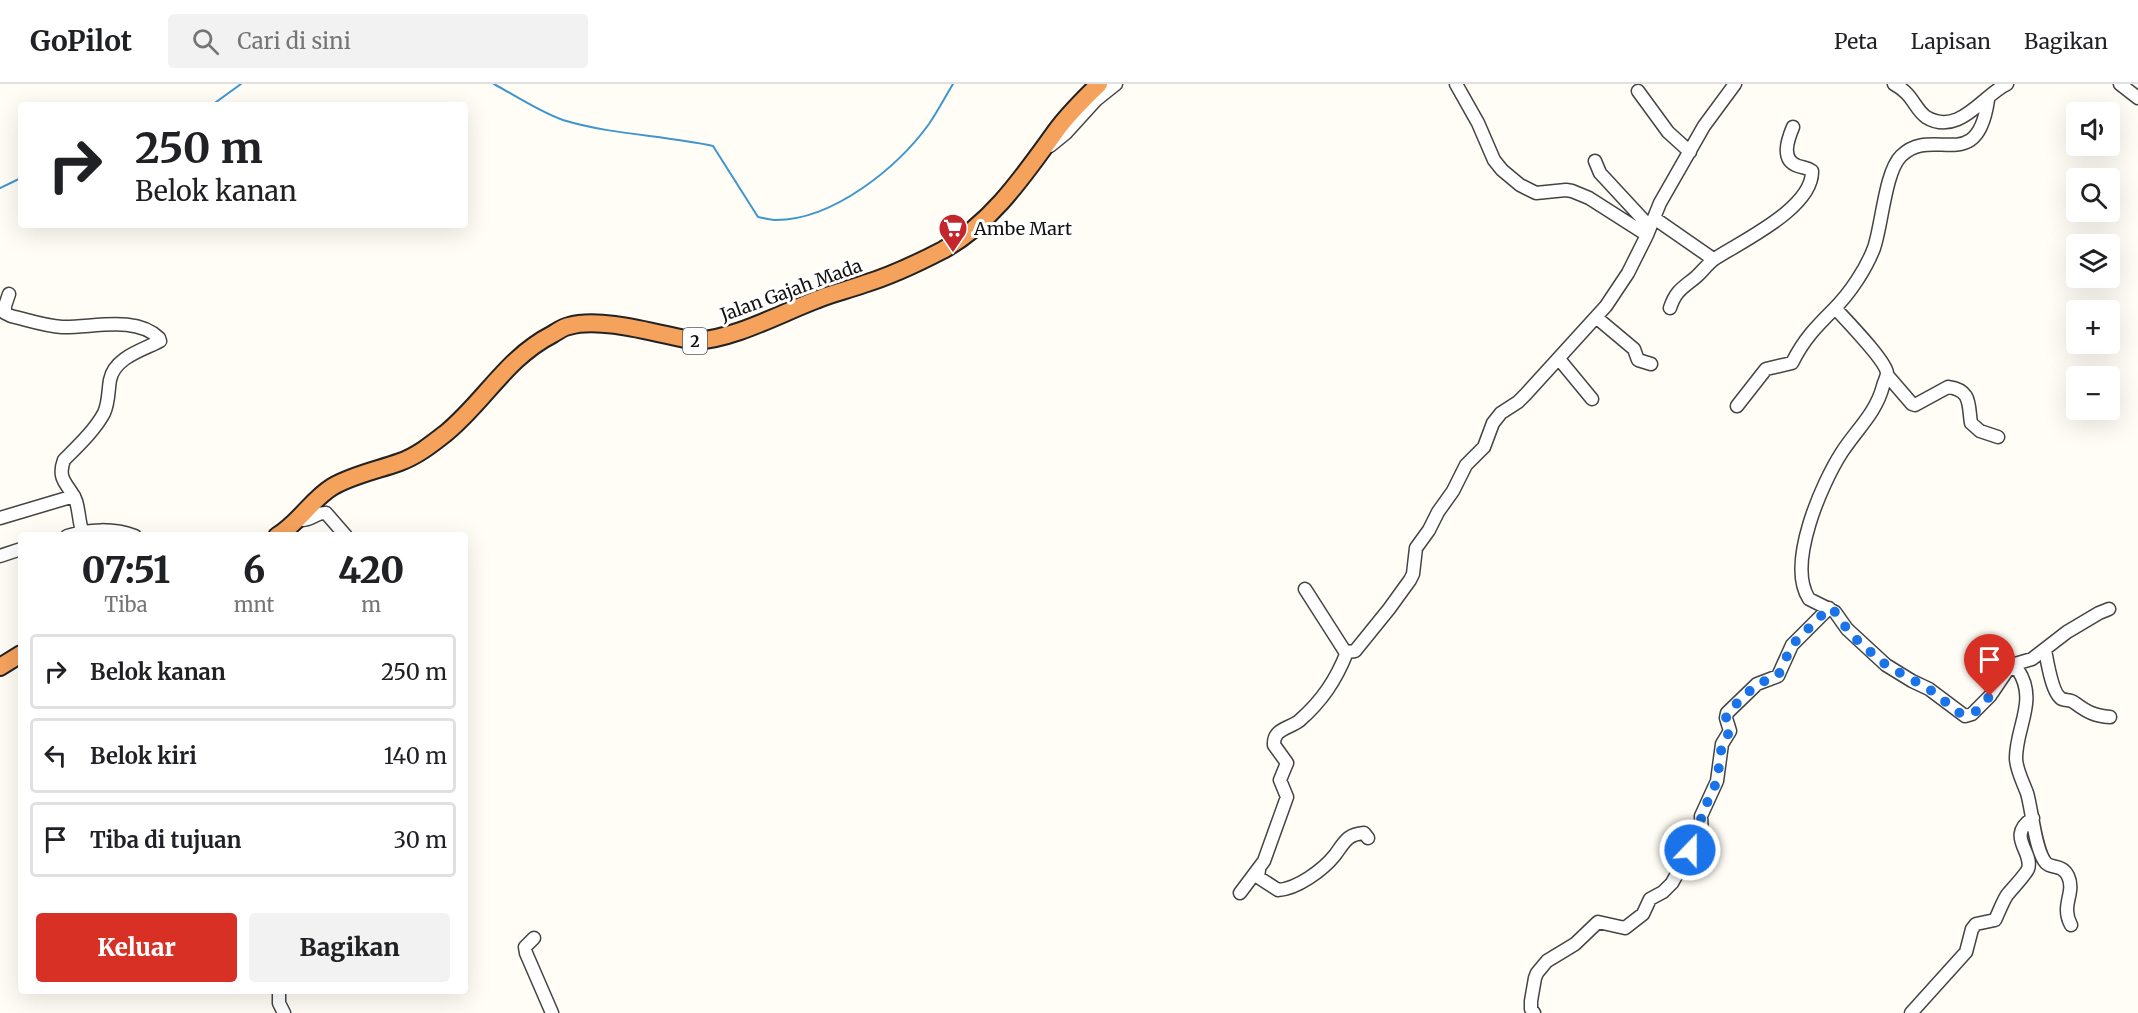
<!DOCTYPE html>
<html lang="id">
<head>
<meta charset="utf-8">
<style>
	body { margin:0; font-family:Merriweather,serif; background:#f2f2f2; color:#202124; height:100vh; display:flex; flex-direction:column; font-size:22px; white-space:nowrap }
	* { box-sizing:border-box; margin:0 }
	p { font-size:20px; color:#757577 }
	.icon { flex:none; width:33px; height:33px; fill:none; stroke:currentColor; stroke-width:2; stroke-linecap:round; stroke-linejoin:round }
	.map { position:relative; flex:1; overflow:hidden }
	.drawer { position:absolute; left:18px; top:448px; width:450px; height:462px; display:flex; flex-direction:column; background:#fff; border-radius:6px; box-shadow:0 6px 24px #0002 }
	.drawer>* { flex:none }
	.guide { position:absolute; left:18px; top:18px; width:450px; height:126px; border-radius:6px; box-shadow:0 6px 24px #0002; background:#fff; color:#202124; overflow:hidden }
	.fabs { position:absolute; left:2066px; top:18px; display:grid; gap:12px }
	.fabs a { display:grid; place-items:center; width:54px; height:54px; border-radius:6px; background:#fff; box-shadow:0 6px 24px #0002; font-size:30px }
	.pin { position:absolute; display:grid; place-items:center; width:51px; height:51px; color:#fff; margin:-62px -26px; border-radius:50% 50% 50% 0; rotate:-45deg; box-shadow:0 0 6px #0007 }
	.pin .icon { rotate:45deg }
	.me { position:absolute; width:66px; margin:-33px; rotate:22deg; stroke-linejoin:round; filter:drop-shadow(0 0 4px #0008) }
	.turn { display:flex; align-items:center; gap:21px; height:126px; padding:0 18px; font-size:27px }
	.turn .icon { width:78px; height:78px; stroke-width:2.5 }
	.turn b { display:block; font-size:42px; line-height:51px }
	.eta { display:flex; justify-content:space-evenly; align-items:center; height:102px; text-align:center }
	.eta b { font-size:36px; font-weight:800; line-height:42px }
	.button { display:flex; gap:12px; margin-top:auto; padding:12px 18px }
	.button a { flex:1; height:69px; border-radius:6px; background:#d93025; color:#fff; font-size:24px; font-weight:800; line-height:69px; text-align:center }
	.button a+a { background:#f2f2f2; color:#202124 }
	ul { padding:0; list-style:none }
	li { display:flex; align-items:center; gap:18px; height:75px; margin:0 12px 9px; padding:0 6px; border:3px solid #e0e0e0; border-radius:6px }
	li div { flex:1 }
	li b { display:block; font-size:22px }
	li em { font-style:normal }
	header { display:flex; align-items:center; gap:36px; box-sizing:border-box; height:84px; padding:0 30px; background:#fff; border-bottom:2px solid #e0e0e0 }
	header strong { font-size:28px }
	nav { display:flex; gap:33px; margin-inline-start:auto; font-size:21px }
	.search { width:420px; height:54px; background:#f2f2f2; display:flex; align-items:center; gap:15px; box-sizing:border-box; padding:0 21px; border-radius:6px; color:#757577; font-size:22px }
	.map>svg:first-child { display:block }
	.lines { fill:none; stroke-linecap:round; stroke-linejoin:round }
	.stream { stroke:#3f96cf; stroke-width:2 }
	.minor-casing { stroke:#444; stroke-width:15 }
	.highway-casing { stroke:#222; stroke-width:20 }
	.minor { stroke:#fff; stroke-width:12 }
	.highway { stroke:#f5a25d; stroke-width:16 }
	.route { stroke:#1a73e8; stroke-width:10; stroke-dasharray:0 18 }
	.labels { text-anchor:middle; dominant-baseline:central; stroke-width:6; stroke-linejoin:round; paint-order:stroke }
	.shield { fill:#fff; stroke:#585858; stroke-width:1.5 }
	.shield-label { font-size:16px; font-weight:bold; fill:#111 }
	.poi-label { font-size:18px; fill:#111; stroke:#fff; text-anchor:start }
	.street-label { font-size:18px; fill:#111; stroke:#fff }
</style>
</head>
<body>
<header>
<strong>GoPilot</strong>
<div class="search"><svg class="icon" aria-label="search" viewBox="0 0 24 24"><circle cx="10" cy="10" r="6"/><path d="M15 15l6 6"/></svg>Cari di sini</div>
<nav><a>Peta</a><a>Lapisan</a><a>Bagikan</a></nav>
</header>
<div class="map">
<svg width="2138" height="929" viewBox="0 0 2138 929">
	<rect width="100%" height="100%" fill="#fffdf5"/>
	<g class="lines">
		<path class="stream" d="M494,0C514,11 542,29 563,36C612,51 663,51 713,62L758,133C764,134 770,136 776,136C833,136 897,84 929,40C938,27 945,13 953,0
			M212,21L241,0
			M0,104L21,94"/>
		<g class="minor-casing">
			<path id="minor" d="M1456,0L1478,39L1494,76L1502,86L1520,101L1536,109L1566,106L1572,107L1589,114L1647,151L1660,119L1704,42L1735,0
				M1894,0C1913,10 1914,24 1926,33C1959,53 1983,11 2007,0
				M2120,0L2138,14
				M1638,7L1668,48L1690,68
				M1050,62L1066,49L1096,16L1116,0
				M1595,77L1600,89L1650,143
				M1654,134L1713,175
				M9,210L5,222V229L11,232C28,236 45,242 62,243C92,244 135,231 159,254L160,257L156,259C139,267 114,275 110,296C108,307 109,318 104,329C95,346 78,362 64,376C56,397 70,401 76,417C79,427 79,437 82,447
				M1670,224C1676,206 1683,204 1696,193C1703,187 1708,179 1716,174C1742,157 1813,124 1812,87C1807,83 1804,84 1798,82C1780,76 1788,55 1793,43
				M1835,224C1845,235 1886,277 1887,289C1887,293 1884,298 1883,302C1876,329 1857,345 1842,368C1822,399 1786,480 1809,515L1835,528L1847,545L1886,581L1912,597L1929,605L1965,632L1972,630L1990,612L2009,584L2015,580L2032,575L2067,548L2099,529L2109,525
				M1597,234L1634,265L1638,276L1651,280
				M1559,275L1592,315
				M1887,291L1912,320L1915,321L1948,303C1972,306 1968,321 1971,339L1980,347L1998,353
				M1737,322L1766,285L1792,279C1804,255 1816,243 1834,225C1850,209 1866,185 1874,164C1882,141 1885,88 1901,72C1933,40 1977,93 1988,16
				M0,434L74,412
				M298,436C313,437 315,428 326,429L346,452
				M67,452C88,445 114,444 135,452
				M0,472L21,465
				M1305,505L1344,566L1347,568L1355,567L1389,525L1410,496L1413,490L1416,464L1429,446L1438,428L1453,407L1466,381L1484,363L1493,339L1501,329L1518,318L1526,310L1606,222L1628,189L1647,151
				M2045,566C2047,576 2052,610 2062,615C2067,617 2070,615 2075,619C2087,628 2095,632 2110,633
				M2009,584L2018,586C2038,616 2016,643 2016,674C2016,685 2023,698 2027,709C2032,725 2035,767 2046,779C2052,785 2062,780 2068,792C2076,809 2060,821 2071,841
				M1259,786L1258,793L1278,806C1297,805 1323,786 1335,771C1344,759 1347,750 1364,749L1368,754
				M1240,809L1264,777L1287,713L1280,696L1287,679L1274,661C1273,645 1288,645 1299,637C1322,617 1336,596 1347,568
				M534,854L525,863L526,869L552,929
				M279,908V919L284,929
				M1534,929L1531,925V917L1535,894L1537,889L1547,877L1575,860L1598,838L1625,844L1643,830L1650,815L1663,808L1672,799L1692,763L1702,753L1701,732L1717,697L1722,660L1730,647L1726,634L1727,629L1757,600L1778,592L1792,561L1829,524
				M1911,929L1966,868L1972,845L1976,840L1995,836C1999,828 2002,819 2007,811C2012,805 2026,790 2028,785C2034,768 2005,752 2033,734"/>
		</g>
		<g class="highway-casing">
			<path id="highway" d="M277,452C299,439 311,416 332,403C352,391 378,386 400,378C417,372 432,360 446,349C485,317 506,274 553,250C558,247 563,243 569,242C601,232 661,251 695,257C734,255 779,230 816,216C832,209 848,206 864,200C891,192 918,179 943,166C992,139 1024,91 1056,47C1068,30 1084,15 1099,0
				M0,583L21,570"/>
		</g>
		<use href="#minor" class="minor"/>
		<use href="#highway" class="highway"/>
	</g>
	<g class="lines">
		<path class="route" d="M1690,766L1702,753L1701,732L1717,697L1722,660L1730,647L1726,634L1727,629L1757,600L1778,592L1792,561L1829,524L1835,528L1847,545L1859,558L1886,581L1929,605L1961,630C1974,635 1982,620 1990,612"/>
	</g>
	<defs>
		<g id="supermarket-pin" transform="scale(1.5)"><path d="M0 17L-7.5 6A9.5 9.5 0 1 1 7.5 6Z" fill="#c4262e" stroke="#fff"/><path d="M-6-5.5h2.5l.6 2H6L4.5 2H-2.5L-4.4-4H-6ZM-1.5 3.2a1.3 1.3 0 1 0 .1 0ZM3 3.2a1.3 1.3 0 1 0 .1 0Z" fill="#fff"/></g>
	</defs>
	<g fill-rule="evenodd">
		<use href="#supermarket-pin" x="953" y="144"/>
	</g>
	<g class="labels">
		<rect class="shield" x="683" y="244" width="24" height="26" rx="4.5"/>
		<g class="shield-label">
			<text x="695" y="257">2</text>
		</g>
		<g class="poi-label">
			<text x="974" y="144">Ambe Mart</text>
		</g>
		<g class="street-label">
			<text transform="translate(791 206) rotate(-20)">Jalan Gajah Mada</text>
		</g>
	</g>
</svg>
<div class="fabs">
<a><svg class="icon" aria-label="sound" viewBox="0 0 24 24"><path d="M4 9h4l5-4v14l-5-4H4zM17 9q2 3 0 6"/></svg></a>
<a><svg class="icon" aria-label="search" viewBox="0 0 24 24"><circle cx="10" cy="10" r="6"/><path d="M15 15l6 6"/></svg></a>
<a><svg class="icon" aria-label="layers" viewBox="0 0 24 24"><path d="M12 4l9 5-9 5-9-5zM3 14l9 5 9-5"/></svg></a>
<a>+</a>
<a>−</a>
</div>
<div class="pin" style="left:1990px;top:612px;background:#d93025"><svg class="icon" aria-label="arrive" viewBox="0 0 24 24"><path d="M6 21V4h12l-3 4 3 4H6"/></svg></div>
<svg class="me" style="left:1690px;top:766px" viewBox="-20 -20 40 40"><circle r="17" fill="#1a73e8" stroke="#fff" stroke-width="3"/><path d="M0-11L8 9 0 5-8 9z" fill="#fff"/></svg>
<div class="guide">
<div class="turn"><svg class="icon" aria-label="right" viewBox="0 0 24 24"><path d="M7 20v-9h11M14 6l5 5-5 5"/></svg><div><b>250 m</b>Belok kanan</div></div>
</div>
<section class="drawer">
<div class="eta">
<div><b>07:51</b><p>Tiba</p></div>
<div><b>6</b><p>mnt</p></div>
<div><b>420</b><p>m</p></div>
</div>
<ul>
<li><svg class="icon" aria-label="right" viewBox="0 0 24 24"><path d="M7 20v-9h11M14 6l5 5-5 5"/></svg><div><b>Belok kanan</b></div><em>250 m</em></li>
<li><svg class="icon" aria-label="left" viewBox="0 0 24 24"><path d="M17 20v-9H6M10 6l-5 5 5 5"/></svg><div><b>Belok kiri</b></div><em>140 m</em></li>
<li><svg class="icon" aria-label="arrive" viewBox="0 0 24 24"><path d="M6 21V4h12l-3 4 3 4H6"/></svg><div><b>Tiba di tujuan</b></div><em>30 m</em></li>
</ul>
<div class="button"><a>Keluar</a><a>Bagikan</a></div>
</section>
</div>
</body>
</html>
